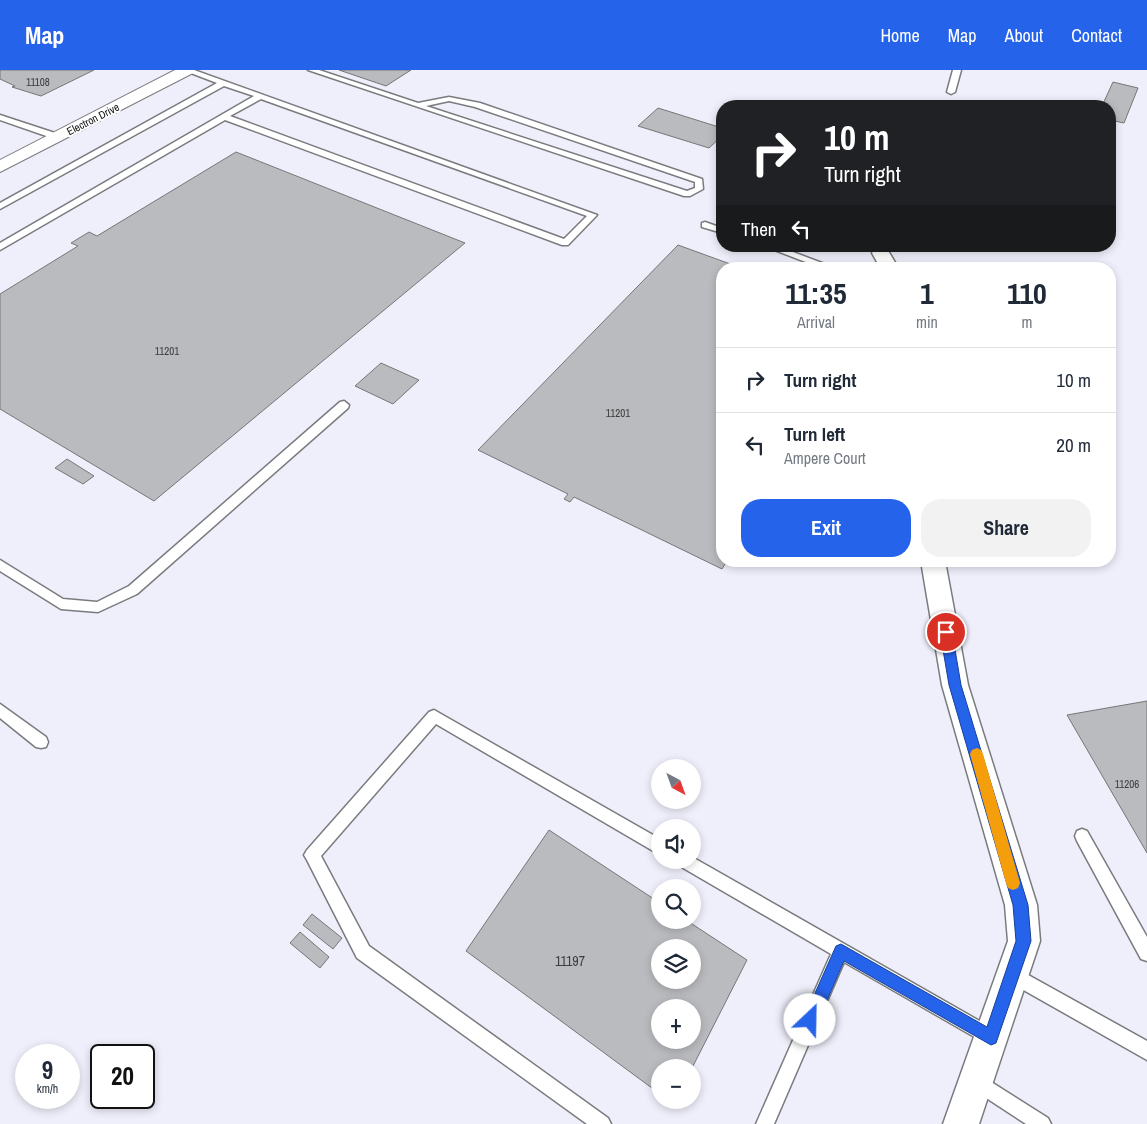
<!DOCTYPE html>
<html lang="en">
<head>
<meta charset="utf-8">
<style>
	body { margin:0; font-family:"Archivo Narrow",sans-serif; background:#f2f2f3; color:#1f2937; height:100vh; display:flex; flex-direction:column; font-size:19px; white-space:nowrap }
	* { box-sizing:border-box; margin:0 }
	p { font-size:16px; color:#747a83 }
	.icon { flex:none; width:28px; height:28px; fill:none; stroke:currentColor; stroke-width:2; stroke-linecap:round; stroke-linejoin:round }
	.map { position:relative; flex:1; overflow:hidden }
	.panel { position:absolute; left:716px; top:192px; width:400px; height:305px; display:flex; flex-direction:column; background:#fff; border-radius:20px; box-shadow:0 2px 8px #0003 }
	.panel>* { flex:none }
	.banner { position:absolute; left:716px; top:30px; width:400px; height:152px; border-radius:20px; box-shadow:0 2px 8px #0003; background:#202124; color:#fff; overflow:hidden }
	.needle { width:32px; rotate:139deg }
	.buttons { position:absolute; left:651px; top:689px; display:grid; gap:10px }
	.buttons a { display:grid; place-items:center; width:50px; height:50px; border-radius:50%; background:#fff; box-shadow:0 2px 8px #0003; font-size:25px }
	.speed { position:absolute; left:15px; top:974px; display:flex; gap:10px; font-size:25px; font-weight:700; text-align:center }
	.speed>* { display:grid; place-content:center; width:65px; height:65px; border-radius:50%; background:#fff; box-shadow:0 2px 8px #0003; line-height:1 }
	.speed small { font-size:12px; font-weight:400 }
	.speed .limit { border:2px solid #111; border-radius:8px; background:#fff; color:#111 }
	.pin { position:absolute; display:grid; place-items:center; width:42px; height:42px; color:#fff; margin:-21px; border:2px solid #fff; border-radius:50%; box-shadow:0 1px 5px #0007 }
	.me { position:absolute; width:55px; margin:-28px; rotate:24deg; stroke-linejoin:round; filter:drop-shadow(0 0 4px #0008) }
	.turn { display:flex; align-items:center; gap:18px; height:105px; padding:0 25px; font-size:22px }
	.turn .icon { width:65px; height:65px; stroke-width:2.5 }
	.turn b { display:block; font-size:35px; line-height:42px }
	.then { display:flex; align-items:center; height:48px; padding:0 25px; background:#0003; gap:10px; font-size:19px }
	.eta { display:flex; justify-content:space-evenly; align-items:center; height:85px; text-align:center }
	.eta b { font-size:30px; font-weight:700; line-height:35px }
	.button { display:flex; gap:10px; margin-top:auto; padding:10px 25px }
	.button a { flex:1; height:58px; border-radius:20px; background:#2563eb; color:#fff; font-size:20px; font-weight:700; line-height:58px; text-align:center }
	.button a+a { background:#f2f2f3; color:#1f2937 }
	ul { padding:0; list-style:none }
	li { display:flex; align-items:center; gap:15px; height:65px; padding:0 25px; border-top:1px solid #e0e1e3 }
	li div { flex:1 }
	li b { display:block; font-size:19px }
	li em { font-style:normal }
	header { display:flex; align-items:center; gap:30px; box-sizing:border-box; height:70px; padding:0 25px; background:#2563eb; color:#fff }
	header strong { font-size:24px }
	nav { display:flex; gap:28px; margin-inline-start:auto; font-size:18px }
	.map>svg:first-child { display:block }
	.built { fill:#efeffb; fill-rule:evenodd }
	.building { fill:#babbbe; stroke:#767679; fill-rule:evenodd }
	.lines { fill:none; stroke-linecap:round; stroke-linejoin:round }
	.service-casing { stroke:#7a7b7e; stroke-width:3 }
	.minor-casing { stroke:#7a7b7e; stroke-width:3 }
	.tertiary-casing { stroke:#7a7b7e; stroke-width:2 }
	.service { fill:#fff; fill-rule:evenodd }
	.minor { fill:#fff; fill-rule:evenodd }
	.tertiary { fill:#fff; fill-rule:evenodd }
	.route { fill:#2563eb; stroke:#184099 }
	.slow { fill:#f59e0b }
	.labels { text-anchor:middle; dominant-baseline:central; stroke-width:4; stroke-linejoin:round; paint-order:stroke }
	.number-label { font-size:11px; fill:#3d3d3e }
	.far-street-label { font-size:11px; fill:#131314; stroke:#fff }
	.near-number-label { font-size:14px; fill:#3d3d3e }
</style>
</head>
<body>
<header>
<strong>Map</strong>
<nav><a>Home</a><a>Map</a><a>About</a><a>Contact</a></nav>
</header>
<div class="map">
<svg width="1147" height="1054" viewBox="0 0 1147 1054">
	<rect width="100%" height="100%" fill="#f7f8fb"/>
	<path class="built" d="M0,0H1147V1054H0ZM722,36H1110V176H722ZM722,199H1110V491H722ZM660,698H692V730H660ZM660,758H692V790H660ZM660,818H692V850H660ZM660,878H692V910H660ZM660,938H692V970H660ZM26,985H69V1028H26ZM101,985H144V1028H101ZM660,998H692V1030H660Z"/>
	<path class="building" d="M0,0H94L41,26L12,17L15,16L0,9Z
		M339,0H411L386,16Z
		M1113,12L1138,18L1124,53L1110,50V36H1102Z
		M658,38L722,58V66L709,78L638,56Z
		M236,82L465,173L154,431L0,339V224L78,176L71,173L89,162L97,166Z
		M678,175L744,199H722V491H727L722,499L574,427L570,432L564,429L568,424L478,380Z
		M381,293L419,310L393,334L355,316Z
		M67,389L94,406L83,414L55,398Z
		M1147,631V783L1067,645Z
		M549,760L660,833V850H686L747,890L692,998H660V1024L466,881ZM660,878H692V910H660ZM660,938H692V970H660Z
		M312,844L342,868L333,879L303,855Z
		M300,862L329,887L320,898L290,873Z"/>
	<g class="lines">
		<g class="service-casing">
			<path id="service" d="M183,0H194L597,145L568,175H562L225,50L0,180V173L254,26L224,16L0,139V133L217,13ZM261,29L587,146L564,169L230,46Z
				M308,0H319L418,33L449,27L480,33L702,109L703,119L690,126H684ZM449,31L475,37L695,112V118L687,121L426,36Z
				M953,0H961L955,22L951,24L947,22Z
				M0,45L61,65L62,67L55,69L0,50Z
				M705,152L722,158V163L702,157V153Z
				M764,176H777L838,199H824Z
				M344,331L349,335L348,338L137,524L98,542L61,539L0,501V490L63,529L97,532L129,516L340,332Z
				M0,634L46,667L48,672L46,677L41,678L36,677L0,648Z
				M434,640L660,769V785L436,654L321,786L369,876L608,1048L611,1054H587L357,888L307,790L304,785L307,780L429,642Z
				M1082,759L1087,761L1147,867V891L1141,889L1077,771L1075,766L1077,761Z
				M692,787L997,961L1000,967L997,973L991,976L985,973L844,892L774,1054H756L831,884L678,795L675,790H692Z
				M1012,896L1147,971V990L1006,910L1004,904L1006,898Z
				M977,1003L1048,1048L1051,1054H1026L971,1018L968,1012L971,1006Z"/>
		</g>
		<g class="minor-casing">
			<path id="minor" d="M881,178L887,179L899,199H881L872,183L875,179Z
				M921,491H945L968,615L1037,835L1040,871L979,1054H943L1008,871L1005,835L942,615Z"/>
		</g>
		<g class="tertiary-casing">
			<path id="tertiary" d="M175,0H195L193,3L0,102V90Z"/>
		</g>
		<use href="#service" class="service"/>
		<use href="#minor" class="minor"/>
		<use href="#tertiary" class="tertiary"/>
	</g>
	<path class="route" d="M946,557L952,562L961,615L1028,835L1031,871L996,973L991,975L844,891L816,956L810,958L805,956L803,950L836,876L841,874L987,957L1016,871L1013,835L949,615L940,562Z"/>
	<path class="slow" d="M977,678L981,680L983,684L1020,813L1018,818L1013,820L1008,818L1006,813L970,684L972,680Z"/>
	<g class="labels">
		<g class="number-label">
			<text x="38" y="12">11108</text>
			<text x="167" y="281">11201</text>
			<text x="618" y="343">11201</text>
			<text x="1127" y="714">11206</text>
		</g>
		<g class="far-street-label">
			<text transform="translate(93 49) rotate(-27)">Electron Drive</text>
		</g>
		<g class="near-number-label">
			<text x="570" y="891">11197</text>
		</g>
	</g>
</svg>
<div class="buttons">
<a><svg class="needle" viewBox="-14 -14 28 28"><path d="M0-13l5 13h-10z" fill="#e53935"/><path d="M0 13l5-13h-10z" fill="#747a83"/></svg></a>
<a><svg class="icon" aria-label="sound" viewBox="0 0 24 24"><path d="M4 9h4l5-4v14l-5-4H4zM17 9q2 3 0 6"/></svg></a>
<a><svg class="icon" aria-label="search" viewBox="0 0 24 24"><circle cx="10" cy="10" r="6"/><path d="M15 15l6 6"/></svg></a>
<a><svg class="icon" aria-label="layers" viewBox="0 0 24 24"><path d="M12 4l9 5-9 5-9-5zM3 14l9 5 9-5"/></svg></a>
<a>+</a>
<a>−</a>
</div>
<div class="speed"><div>9<small>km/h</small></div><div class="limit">20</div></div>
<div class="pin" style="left:946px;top:562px;background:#d93025"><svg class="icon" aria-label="arrive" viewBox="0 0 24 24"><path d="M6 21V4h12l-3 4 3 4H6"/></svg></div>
<svg class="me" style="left:810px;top:950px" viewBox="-20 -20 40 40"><circle r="19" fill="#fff"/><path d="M0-13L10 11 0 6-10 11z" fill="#2563eb"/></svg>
<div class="banner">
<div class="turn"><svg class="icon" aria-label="right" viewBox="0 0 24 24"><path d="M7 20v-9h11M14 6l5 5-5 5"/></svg><div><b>10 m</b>Turn right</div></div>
<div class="then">Then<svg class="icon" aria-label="left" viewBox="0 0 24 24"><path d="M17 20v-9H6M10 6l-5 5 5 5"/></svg></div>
</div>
<section class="panel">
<div class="eta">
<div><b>11:35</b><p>Arrival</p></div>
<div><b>1</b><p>min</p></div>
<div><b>110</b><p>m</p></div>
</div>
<ul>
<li><svg class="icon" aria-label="right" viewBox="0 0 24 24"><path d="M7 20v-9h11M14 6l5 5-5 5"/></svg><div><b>Turn right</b></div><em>10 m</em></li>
<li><svg class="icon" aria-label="left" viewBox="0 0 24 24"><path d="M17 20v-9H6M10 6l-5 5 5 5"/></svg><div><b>Turn left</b><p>Ampere Court</p></div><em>20 m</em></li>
</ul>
<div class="button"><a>Exit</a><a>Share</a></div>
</section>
</div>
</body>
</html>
